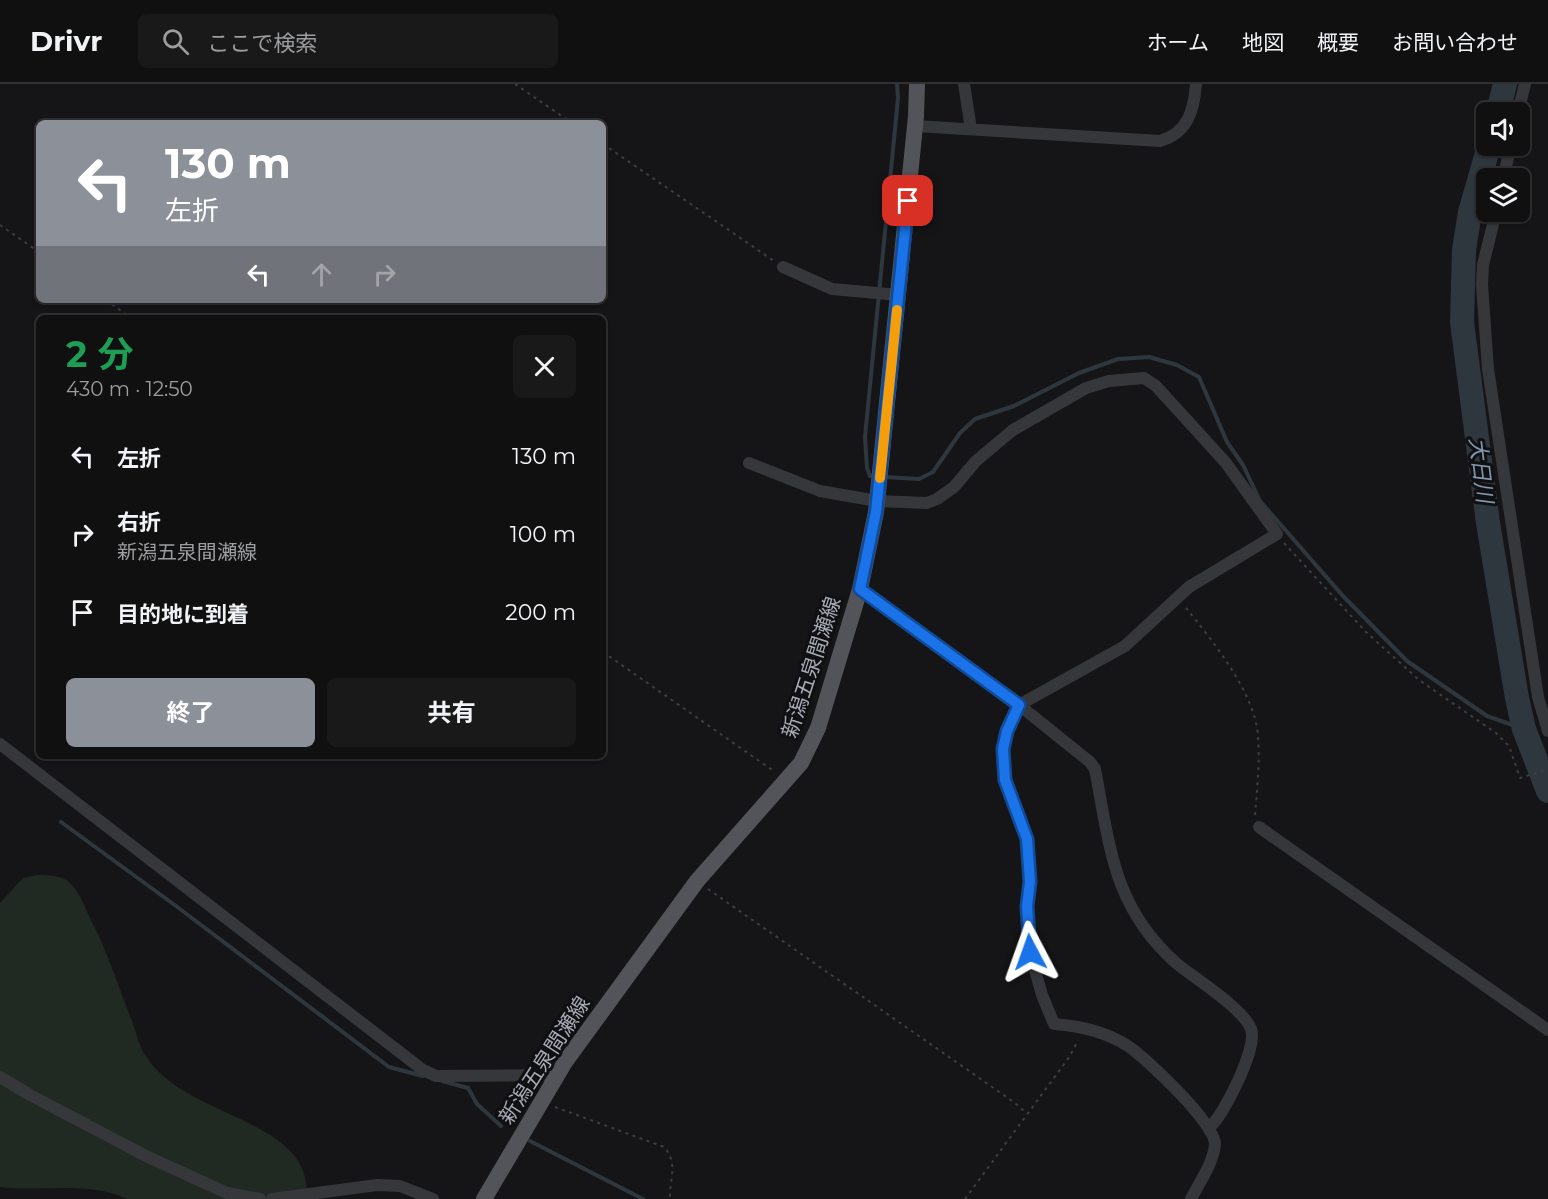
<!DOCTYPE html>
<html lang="ja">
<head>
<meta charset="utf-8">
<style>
	body { margin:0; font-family:Montserrat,"Noto Sans JP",sans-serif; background:#19191a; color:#f1f3f6; height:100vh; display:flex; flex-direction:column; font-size:22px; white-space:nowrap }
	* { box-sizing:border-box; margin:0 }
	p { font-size:20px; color:#9c9d9f }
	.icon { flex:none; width:33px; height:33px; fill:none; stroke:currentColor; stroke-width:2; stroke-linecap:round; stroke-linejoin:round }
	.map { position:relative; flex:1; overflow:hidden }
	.panel { position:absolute; left:36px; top:231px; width:570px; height:444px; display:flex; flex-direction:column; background:#101011; border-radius:9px; box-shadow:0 2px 4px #0004,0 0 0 2px #303031 }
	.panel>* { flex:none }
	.top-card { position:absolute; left:36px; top:36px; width:570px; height:183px; border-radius:9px; box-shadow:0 2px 4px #0004,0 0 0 2px #303031; background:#8c9099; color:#fff; overflow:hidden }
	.tools { position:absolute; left:1476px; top:18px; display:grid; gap:12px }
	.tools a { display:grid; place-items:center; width:54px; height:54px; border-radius:9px; background:#101011; box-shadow:0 2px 4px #0004,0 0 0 2px #303031; font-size:30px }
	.pin { position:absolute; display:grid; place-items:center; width:51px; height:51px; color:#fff; margin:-26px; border-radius:12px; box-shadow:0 3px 9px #0006 }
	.me { position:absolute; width:66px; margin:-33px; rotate:356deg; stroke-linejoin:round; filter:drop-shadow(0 0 4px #0008) }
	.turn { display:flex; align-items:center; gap:21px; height:126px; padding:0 30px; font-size:27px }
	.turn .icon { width:78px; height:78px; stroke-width:2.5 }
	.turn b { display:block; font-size:42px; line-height:51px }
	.lanes { display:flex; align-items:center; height:57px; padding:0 30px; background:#0003; justify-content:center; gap:30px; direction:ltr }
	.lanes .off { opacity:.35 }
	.round { display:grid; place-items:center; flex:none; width:63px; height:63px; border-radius:9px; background:#19191a }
	.head { display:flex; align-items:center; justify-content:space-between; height:102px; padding:0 30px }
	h1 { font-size:36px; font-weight:700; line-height:45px; color:#1e9e55 }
	.button { display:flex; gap:12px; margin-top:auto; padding:12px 30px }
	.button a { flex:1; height:69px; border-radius:9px; background:#8c9099; color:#fff; font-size:24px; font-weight:700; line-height:69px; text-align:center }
	.button a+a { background:#19191a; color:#f1f3f6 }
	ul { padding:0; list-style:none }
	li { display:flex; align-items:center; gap:18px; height:78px; padding:0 30px }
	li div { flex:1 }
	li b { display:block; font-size:22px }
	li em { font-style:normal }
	header { display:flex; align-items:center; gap:36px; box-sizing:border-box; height:84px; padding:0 30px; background:#101011; border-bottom:2px solid #303031 }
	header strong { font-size:28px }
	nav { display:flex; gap:33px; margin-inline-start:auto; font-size:21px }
	.search { width:420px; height:54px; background:#19191a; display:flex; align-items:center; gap:15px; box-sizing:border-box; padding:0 21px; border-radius:9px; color:#9c9d9f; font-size:22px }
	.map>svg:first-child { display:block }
	.green { fill:#212923 }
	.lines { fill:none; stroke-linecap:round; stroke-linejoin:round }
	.stream { stroke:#2f373e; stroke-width:4 }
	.river { stroke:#2f373e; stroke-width:24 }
	.path { stroke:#3c3e42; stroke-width:2; stroke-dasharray:3 4.5; stroke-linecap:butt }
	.minor { stroke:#36373b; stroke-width:12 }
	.major { stroke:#53545a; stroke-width:16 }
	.route-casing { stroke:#114b97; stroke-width:15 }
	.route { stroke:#1a73e8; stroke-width:10 }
	.slow { stroke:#f59e0b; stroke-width:10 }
	.labels { text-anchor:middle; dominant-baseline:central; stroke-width:6; stroke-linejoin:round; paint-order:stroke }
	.street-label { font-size:21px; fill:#a8abb6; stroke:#101012 }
	.water-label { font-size:22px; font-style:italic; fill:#8297ae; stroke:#101012 }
</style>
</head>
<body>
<header>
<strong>Drivr</strong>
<div class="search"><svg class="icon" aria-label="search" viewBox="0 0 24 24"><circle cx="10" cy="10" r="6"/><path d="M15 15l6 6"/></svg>ここで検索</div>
<nav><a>ホーム</a><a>地図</a><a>概要</a><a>お問い合わせ</a></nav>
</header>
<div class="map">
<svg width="1548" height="1115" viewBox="0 0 1548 1115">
	<rect width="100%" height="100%" fill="#151517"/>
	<path class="green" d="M37,791C49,791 63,791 71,800C79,808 84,821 89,832C107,866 118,902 132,937C136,948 139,962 145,971C176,1021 255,1029 292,1069C303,1081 309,1099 306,1115H127C90,1097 40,1108 0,1103V819L23,794Z"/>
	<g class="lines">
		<path class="stream" d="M874,392H870L867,384L865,353L898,14L897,0
			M885,393L919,395L933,388L960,349L975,335L1014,322L1079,289L1118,275L1149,273L1177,281L1199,293L1227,358L1243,381L1260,417L1343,512L1407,577L1487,632L1524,645
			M61,738L176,822L389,983L423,992
			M442,997L468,1004L477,1020L501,1042
			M530,1057L643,1115"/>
		<path class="river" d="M1498,28L1505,0
			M1489,62L1470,128L1464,166L1462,238L1488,439L1517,614L1524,645L1548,707"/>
		<path class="path" d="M515,0L572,39
			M603,60L774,177
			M0,141L39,168
			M106,216L131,234
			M1284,459L1366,548L1419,596L1496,649L1509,662L1520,694L1548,685
			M1186,524C1212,556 1256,610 1258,653C1260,678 1257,706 1255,732
			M603,568L775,688
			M708,805L1015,1019L1026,1029
			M555,1023L664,1063C679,1080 669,1096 670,1115
			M965,1115L1070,972L1078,956"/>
		<path class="minor" d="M964,0L971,45
			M1518,28L1525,0
			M915,42L1160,57C1188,49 1194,26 1196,0
			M1503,94L1511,62
			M1496,128L1483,181L1482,201L1488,285L1538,613L1548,647
			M783,183L832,205L899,211
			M749,379L820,407L877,417L927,419L937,415L954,403L976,377L1013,346L1086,304L1109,297L1144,294L1156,302L1226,379L1277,450L1189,503L1125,562L1019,621L1090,678L1095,685C1110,763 1113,823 1176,879C1194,894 1244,925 1251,945C1258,963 1224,1031 1210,1043
			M860,505L1019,621L1007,647L1003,665L1005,696L1027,755L1030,798L1027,822L1030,868L1042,911L1054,940C1080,942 1105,947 1128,962C1146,974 1215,1039 1215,1060C1214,1078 1199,1099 1191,1115
			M0,660L423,986L436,992L556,991
			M1259,743L1548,946
			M0,993L30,1011L146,1072L227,1109L260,1115
			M272,1115L377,1101L400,1102L433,1115"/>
		<path class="major" d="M484,1115L565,978L697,797L801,679L818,644L860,505L876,428L916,32L917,0"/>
	</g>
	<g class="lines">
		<g class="route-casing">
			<path id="route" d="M908,117L876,428L860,505L1019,621L1007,647L1003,665L1005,696L1027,755L1030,798L1027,822L1030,868"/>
		</g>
		<use href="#route" class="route"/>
		<path class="slow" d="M880,394L897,226"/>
	</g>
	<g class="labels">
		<g class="street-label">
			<text transform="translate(811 583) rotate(-72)">新潟五泉間瀬線</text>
			<text transform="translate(544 976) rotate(-57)">新潟五泉間瀬線</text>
		</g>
		<g class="water-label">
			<text transform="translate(1481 386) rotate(83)">大日川</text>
		</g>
	</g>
</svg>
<div class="tools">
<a><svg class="icon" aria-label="sound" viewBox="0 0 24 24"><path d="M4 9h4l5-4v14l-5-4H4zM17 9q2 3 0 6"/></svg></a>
<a><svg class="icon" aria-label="layers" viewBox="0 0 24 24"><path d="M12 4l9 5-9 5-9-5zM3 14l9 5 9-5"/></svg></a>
</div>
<div class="pin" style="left:908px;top:117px;background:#d93025"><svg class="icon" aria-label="arrive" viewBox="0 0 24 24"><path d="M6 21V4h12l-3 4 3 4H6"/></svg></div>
<svg class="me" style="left:1030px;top:868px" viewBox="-20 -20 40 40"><path d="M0-17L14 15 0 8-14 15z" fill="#1a73e8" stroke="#fff" stroke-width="4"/></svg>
<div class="top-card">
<div class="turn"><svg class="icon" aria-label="left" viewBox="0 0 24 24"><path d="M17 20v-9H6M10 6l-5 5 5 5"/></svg><div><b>130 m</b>左折</div></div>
<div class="lanes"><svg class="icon" aria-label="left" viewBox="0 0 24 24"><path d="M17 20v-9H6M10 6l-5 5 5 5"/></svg><svg class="icon off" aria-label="ahead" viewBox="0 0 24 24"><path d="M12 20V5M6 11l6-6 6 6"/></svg><svg class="icon off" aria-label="right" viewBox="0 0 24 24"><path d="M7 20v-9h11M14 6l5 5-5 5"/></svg></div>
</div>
<section class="panel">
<div class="head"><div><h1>2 分</h1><p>430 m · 12:50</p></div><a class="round"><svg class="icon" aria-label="close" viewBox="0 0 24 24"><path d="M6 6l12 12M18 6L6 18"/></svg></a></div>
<ul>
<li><svg class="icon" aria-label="left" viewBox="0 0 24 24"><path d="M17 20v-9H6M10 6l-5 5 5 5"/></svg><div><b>左折</b></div><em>130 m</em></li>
<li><svg class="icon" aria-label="right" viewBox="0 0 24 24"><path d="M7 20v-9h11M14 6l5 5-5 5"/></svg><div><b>右折</b><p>新潟五泉間瀬線</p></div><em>100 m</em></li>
<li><svg class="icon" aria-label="arrive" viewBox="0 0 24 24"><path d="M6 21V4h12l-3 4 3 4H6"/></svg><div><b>目的地に到着</b></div><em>200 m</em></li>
</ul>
<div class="button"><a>終了</a><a>共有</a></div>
</section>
</div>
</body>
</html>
